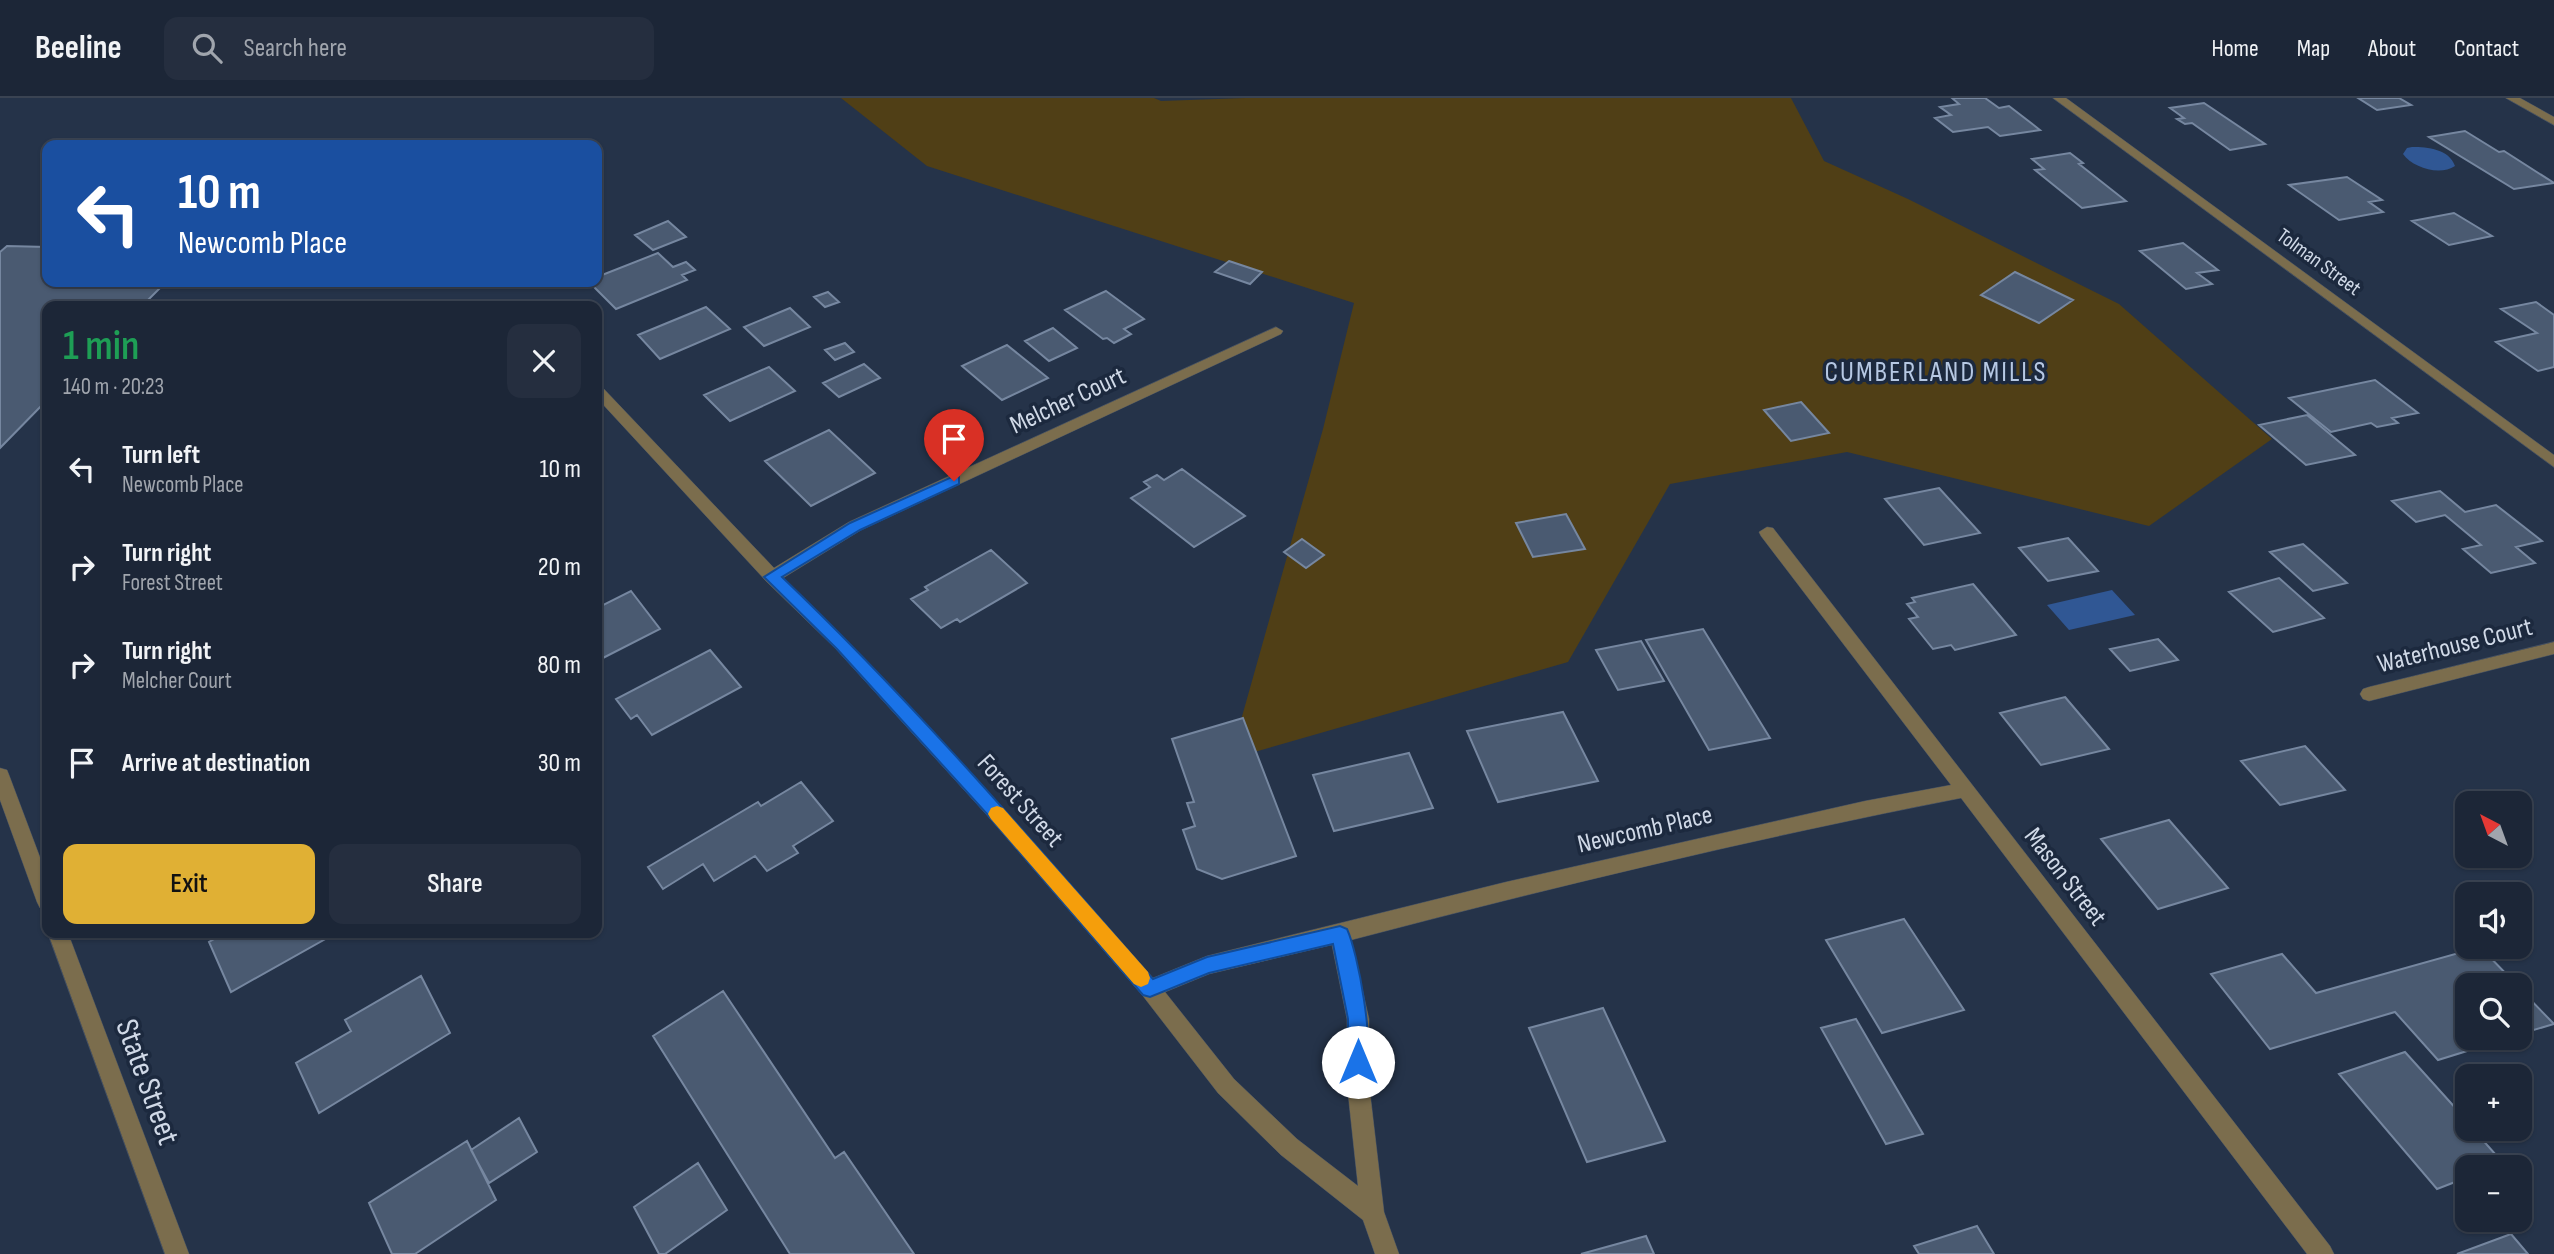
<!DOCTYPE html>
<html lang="en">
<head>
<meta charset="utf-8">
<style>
	body { margin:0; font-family:"Sofia Sans Condensed",sans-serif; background:#252e3f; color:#f1f3f6; height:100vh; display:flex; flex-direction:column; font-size:26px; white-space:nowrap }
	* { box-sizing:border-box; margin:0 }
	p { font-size:23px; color:#a0a5ad }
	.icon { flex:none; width:38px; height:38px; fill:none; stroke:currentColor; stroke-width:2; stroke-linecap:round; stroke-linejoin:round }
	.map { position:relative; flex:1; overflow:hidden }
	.drawer { position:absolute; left:42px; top:203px; width:560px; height:637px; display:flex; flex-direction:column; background:#1c2637; border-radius:14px; box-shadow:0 2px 5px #0004,0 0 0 2px #3a4352 }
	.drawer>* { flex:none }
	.hud { position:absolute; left:42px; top:42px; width:560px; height:147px; border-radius:14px; box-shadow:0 2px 5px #0004,0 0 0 2px #3a4352; background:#1a4fa0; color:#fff; overflow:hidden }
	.needle { width:46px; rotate:319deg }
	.buttons { position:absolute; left:2455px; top:693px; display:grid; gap:14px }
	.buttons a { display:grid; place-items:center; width:77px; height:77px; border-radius:14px; background:#1c2637; box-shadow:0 2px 5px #0004,0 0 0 2px #3a4352; font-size:35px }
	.pin { position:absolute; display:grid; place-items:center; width:60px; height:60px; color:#fff; margin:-72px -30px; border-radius:50% 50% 50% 0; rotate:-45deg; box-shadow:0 0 7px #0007 }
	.pin .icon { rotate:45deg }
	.me { position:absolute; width:77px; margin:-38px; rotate:0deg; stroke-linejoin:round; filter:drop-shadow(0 0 5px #0008) }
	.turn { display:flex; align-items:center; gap:24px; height:147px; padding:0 21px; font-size:32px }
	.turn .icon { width:91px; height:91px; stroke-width:2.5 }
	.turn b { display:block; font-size:49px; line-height:60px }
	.round { display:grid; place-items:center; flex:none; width:74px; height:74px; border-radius:14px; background:#252e3f }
	.head { display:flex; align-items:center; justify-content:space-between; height:119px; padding:0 21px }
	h1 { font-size:42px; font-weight:600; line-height:52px; color:#1e9e55 }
	.action { display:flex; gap:14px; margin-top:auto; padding:14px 21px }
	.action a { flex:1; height:80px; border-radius:14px; background:#e0b034; color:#111; font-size:28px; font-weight:600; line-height:80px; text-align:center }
	.action a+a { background:#252e3f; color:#f1f3f6 }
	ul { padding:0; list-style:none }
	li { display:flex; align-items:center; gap:21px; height:98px; padding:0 21px }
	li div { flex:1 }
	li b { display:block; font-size:26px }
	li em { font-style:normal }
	header { display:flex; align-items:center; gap:42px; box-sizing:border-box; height:98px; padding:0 35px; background:#1c2637; border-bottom:2px solid #3a4352 }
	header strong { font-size:33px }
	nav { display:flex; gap:38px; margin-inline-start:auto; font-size:24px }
	.search { width:490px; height:63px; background:#252e3f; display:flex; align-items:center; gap:18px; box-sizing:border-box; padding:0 24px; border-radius:14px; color:#a0a5ad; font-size:26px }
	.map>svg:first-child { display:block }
	.green { fill:#503f16 }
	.water { fill:#305794 }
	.building { fill:#4a5a71; stroke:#7687a0; stroke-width:2 }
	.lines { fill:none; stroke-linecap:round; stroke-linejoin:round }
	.minor-casing { stroke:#445165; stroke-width:1 }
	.minor { fill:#7b6d4d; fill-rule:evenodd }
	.route { fill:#1a73e8; stroke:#114b97; stroke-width:2 }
	.slow { fill:#f59e0b }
	.labels { text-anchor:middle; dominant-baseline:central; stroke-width:7; stroke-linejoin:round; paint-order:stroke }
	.far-street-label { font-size:21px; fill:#d0d9e7; stroke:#1c293e }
	.street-label { font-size:26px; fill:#d0d9e7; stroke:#1c293e }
	.neighbourhood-label { font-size:28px; letter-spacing:2px; fill:#b6c8e3; stroke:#1c293e }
	.near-street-label { font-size:32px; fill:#d0d9e7; stroke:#1c293e }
</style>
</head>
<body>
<header>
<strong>Beeline</strong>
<div class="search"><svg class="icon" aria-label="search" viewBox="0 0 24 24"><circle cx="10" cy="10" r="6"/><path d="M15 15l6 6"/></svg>Search here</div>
<nav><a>Home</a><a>Map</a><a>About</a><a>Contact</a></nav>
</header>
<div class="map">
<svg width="2554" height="1156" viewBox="0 0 2554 1156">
	<rect width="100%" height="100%" fill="#253349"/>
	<path class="green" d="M841,0H1154L1161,3L1245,0H1791L1824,63L1908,101L2119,206L2272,341L2149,428L1847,354L1670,386L1568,564L1230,661L1323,331L1354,205L927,68Z"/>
	<path class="water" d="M2412,49C2428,49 2449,51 2455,68C2440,78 2413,70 2403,56L2407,50Z
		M2112,492L2135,517L2069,532L2047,507Z"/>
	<path class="building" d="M1952,0H1985L1999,10L2009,8L2040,32L2000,38L1988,29L1953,34L1935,20L1951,17L1940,9L1959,6Z
		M2358,0H2399L2411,7L2377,12Z
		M2204,5L2265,46L2230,52L2192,25L2185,26L2177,21L2184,20L2170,10Z
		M2465,33L2499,54L2504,53L2554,85L2514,91L2429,39Z
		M2070,55L2083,65L2079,66L2126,103L2082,110L2035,72L2044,71L2032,61Z
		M2347,79L2382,102L2369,104L2383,114L2339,122L2289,87Z
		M2454,115L2492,138L2449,147L2412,123Z
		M668,123L686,139L653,152L635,137Z
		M2183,145L2218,172L2197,175L2212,186L2186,191L2140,153Z
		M7,148L47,149V184H166L142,208H47V302L0,350V154Z
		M658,155L673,169L686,164L695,172L682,177L687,182L616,211L589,184H597V179Z
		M1229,163L1262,174L1250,186L1215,174Z
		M2015,174L2073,202L2039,225L1981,197Z
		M1106,193L1144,221L1124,231L1131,236L1114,245L1107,240L1103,241L1065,212Z
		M828,194L839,204L825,209L814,199Z
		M2536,204L2554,217V269L2538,273L2496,244L2537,235L2501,211Z
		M706,209L730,231L660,261L638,237Z
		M790,210L810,229L764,248L744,229Z
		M1053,230L1077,250L1049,263L1025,243Z
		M845,245L854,254L835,262L825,252Z
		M1007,247L1048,280L1002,302L962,268Z
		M864,266L880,280L839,299L823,285Z
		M769,269L795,293L730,323L704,297Z
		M2375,282L2418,315L2392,320L2398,325L2377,329L2371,325L2331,334L2289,300Z
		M1801,304L1829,335L1791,343L1764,312Z
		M2307,317L2355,357L2306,367L2259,327Z
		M829,332L875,375L811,408L765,363Z
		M1182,371L1245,418L1194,449L1131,400L1150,389L1144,384L1157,377L1164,382Z
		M1939,390L1980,435L1924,447L1885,401Z
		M2440,393L2465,414L2496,407L2542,443L2516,449L2535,465L2491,475L2463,451L2481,447L2445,417L2416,424L2392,403Z
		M1566,416L1585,451L1533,459L1516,425Z
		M2068,440L2098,473L2048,483L2019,450Z
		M1302,441L1324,457L1306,470L1284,454Z
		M2303,446L2347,485L2313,493L2270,454Z
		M991,452L1027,485L960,524L957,521L941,530L911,501L928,492L925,489Z
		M2279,480L2324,520L2273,534L2229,494Z
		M1973,486L2016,537L1955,552L1951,547L1933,551L1909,521L1918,519L1907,506L1915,504L1912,500Z
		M631,493L660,531L597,563V510Z
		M1703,531L1770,640L1709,652L1646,542Z
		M2158,541L2178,562L2130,573L2110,551Z
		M1641,543L1664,583L1618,592L1596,552Z
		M710,552L741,589L652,637L637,617L631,621L616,601Z
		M2065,599L2109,651L2041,667L2000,615Z
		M1563,614L1598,683L1498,704L1467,633Z
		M1243,620L1296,758L1222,781L1197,771L1183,732L1195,728L1187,705L1194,704L1172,641Z
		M2305,648L2345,692L2280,707L2241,663Z
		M1409,655L1433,710L1334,733L1313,677Z
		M801,684L833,723L793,748L798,755L767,773L755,758L714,783L703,766L663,791L648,769L758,704L761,708Z
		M2169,722L2228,790L2158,811L2101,741Z
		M1904,821L1964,912L1882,935L1826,842Z
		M225,835H336L231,894L209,844Z
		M2480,849L2517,887H2468V940H2509L2438,962L2395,914L2270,951L2211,876L2282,856L2316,895Z
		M421,878L450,935L319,1015L296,965L351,933L345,922Z
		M2520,891L2554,926L2520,936Z
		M723,893L835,1060L844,1054L914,1156H790L653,938Z
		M1603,910L1665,1043L1587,1064L1529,930Z
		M1856,921L1923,1036L1886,1046L1821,930Z
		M2405,954L2468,1024V1031H2473L2504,1066L2495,1069H2468V1079L2437,1091L2339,976Z
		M519,1020L537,1054L489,1085L471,1052Z
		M467,1043L496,1102L415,1156H392L369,1105Z
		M698,1065L727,1112L665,1156H659L634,1109Z
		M1977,1128L1994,1156H1919L1914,1148Z
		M2511,1136L2528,1156H2457Z
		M1646,1138L1654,1156H1581Z"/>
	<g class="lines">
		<g class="minor-casing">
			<path id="minor" d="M2053,0H2066L2554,357V369Z
				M2506,0H2520L2554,19V27Z
				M1276,229L1283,233L1281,236L861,432L783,480C914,606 1033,744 1153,880L1207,858L1506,784L1865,703L1951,687L1761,438L1759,434L1767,429L1773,430L2330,1148L2334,1156H2307L1961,700C1756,740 1553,789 1351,842L1369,921V986L1384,1114L1399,1156H1375L1363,1122L1281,1057L1218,995L1143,898L986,716L836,551L766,483L597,300V288L602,289L774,470L849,424ZM1332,847L1347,921V986L1358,1088L1297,1041L1234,981L1165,894L1209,876Z
				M2554,544V556L2369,603L2363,601L2360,596L2363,591L2369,589Z
				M0,670L7,672L9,677L47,778V813L40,810L37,804L0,702Z
				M48,835H68L189,1156H165Z"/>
		</g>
		<use href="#minor" class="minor"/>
	</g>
	<path class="route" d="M954,378L959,379V386L860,432L782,479C914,605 1033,744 1153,881L1207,859L1340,828L1347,831C1358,855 1375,947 1365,971L1358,974L1351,971L1348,964V921L1333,846L1209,875L1150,899L1143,897L987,716L837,551L764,479L850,425Z"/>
	<path class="slow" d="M997,708L1003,710L1148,874L1150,880L1148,886L1141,889L1134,886L991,721L988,716L991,710Z"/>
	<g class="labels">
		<g class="far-street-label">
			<text transform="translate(2319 164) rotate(36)">Tolman Street</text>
		</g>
		<g class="street-label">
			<text transform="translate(1068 303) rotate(-25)">Melcher Court</text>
			<text transform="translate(2455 548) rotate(-14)">Waterhouse Court</text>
			<text transform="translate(1020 703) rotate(48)">Forest Street</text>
			<text transform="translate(1645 732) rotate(-13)">Newcomb Place</text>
			<text transform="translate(2065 779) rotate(52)">Mason Street</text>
		</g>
		<g class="neighbourhood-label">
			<text x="1936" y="274">CUMBERLAND MILLS</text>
		</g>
		<g class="near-street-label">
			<text transform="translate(147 984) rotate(70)">State Street</text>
		</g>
	</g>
</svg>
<div class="buttons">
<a><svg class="needle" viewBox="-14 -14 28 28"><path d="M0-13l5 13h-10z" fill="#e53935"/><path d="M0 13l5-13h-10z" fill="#a0a5ad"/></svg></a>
<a><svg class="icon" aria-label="sound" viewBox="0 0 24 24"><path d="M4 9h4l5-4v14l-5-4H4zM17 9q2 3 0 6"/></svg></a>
<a><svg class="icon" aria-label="search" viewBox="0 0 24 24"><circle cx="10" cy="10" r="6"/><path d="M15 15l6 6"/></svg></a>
<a>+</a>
<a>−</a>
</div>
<div class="pin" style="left:954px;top:383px;background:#d93025"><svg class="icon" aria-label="arrive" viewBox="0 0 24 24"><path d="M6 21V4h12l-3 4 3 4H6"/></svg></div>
<svg class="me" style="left:1358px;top:964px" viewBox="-20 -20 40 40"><circle r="19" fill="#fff"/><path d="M0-13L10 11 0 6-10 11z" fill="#1a73e8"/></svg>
<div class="hud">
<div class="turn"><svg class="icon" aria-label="left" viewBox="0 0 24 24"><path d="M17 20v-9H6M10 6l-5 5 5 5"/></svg><div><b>10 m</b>Newcomb Place</div></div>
</div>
<section class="drawer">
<div class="head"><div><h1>1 min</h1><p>140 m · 20:23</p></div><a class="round"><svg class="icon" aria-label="close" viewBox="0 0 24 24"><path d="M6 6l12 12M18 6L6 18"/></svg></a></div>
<ul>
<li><svg class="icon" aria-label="left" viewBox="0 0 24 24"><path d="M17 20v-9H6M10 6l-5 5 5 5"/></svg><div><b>Turn left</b><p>Newcomb Place</p></div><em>10 m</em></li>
<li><svg class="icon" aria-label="right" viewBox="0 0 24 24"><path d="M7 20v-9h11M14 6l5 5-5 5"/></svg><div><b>Turn right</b><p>Forest Street</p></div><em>20 m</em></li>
<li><svg class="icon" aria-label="right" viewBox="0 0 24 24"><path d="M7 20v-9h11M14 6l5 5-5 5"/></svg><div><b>Turn right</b><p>Melcher Court</p></div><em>80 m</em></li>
<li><svg class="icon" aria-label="arrive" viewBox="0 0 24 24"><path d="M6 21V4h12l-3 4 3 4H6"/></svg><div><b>Arrive at destination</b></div><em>30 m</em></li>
</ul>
<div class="action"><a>Exit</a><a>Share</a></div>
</section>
</div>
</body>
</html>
